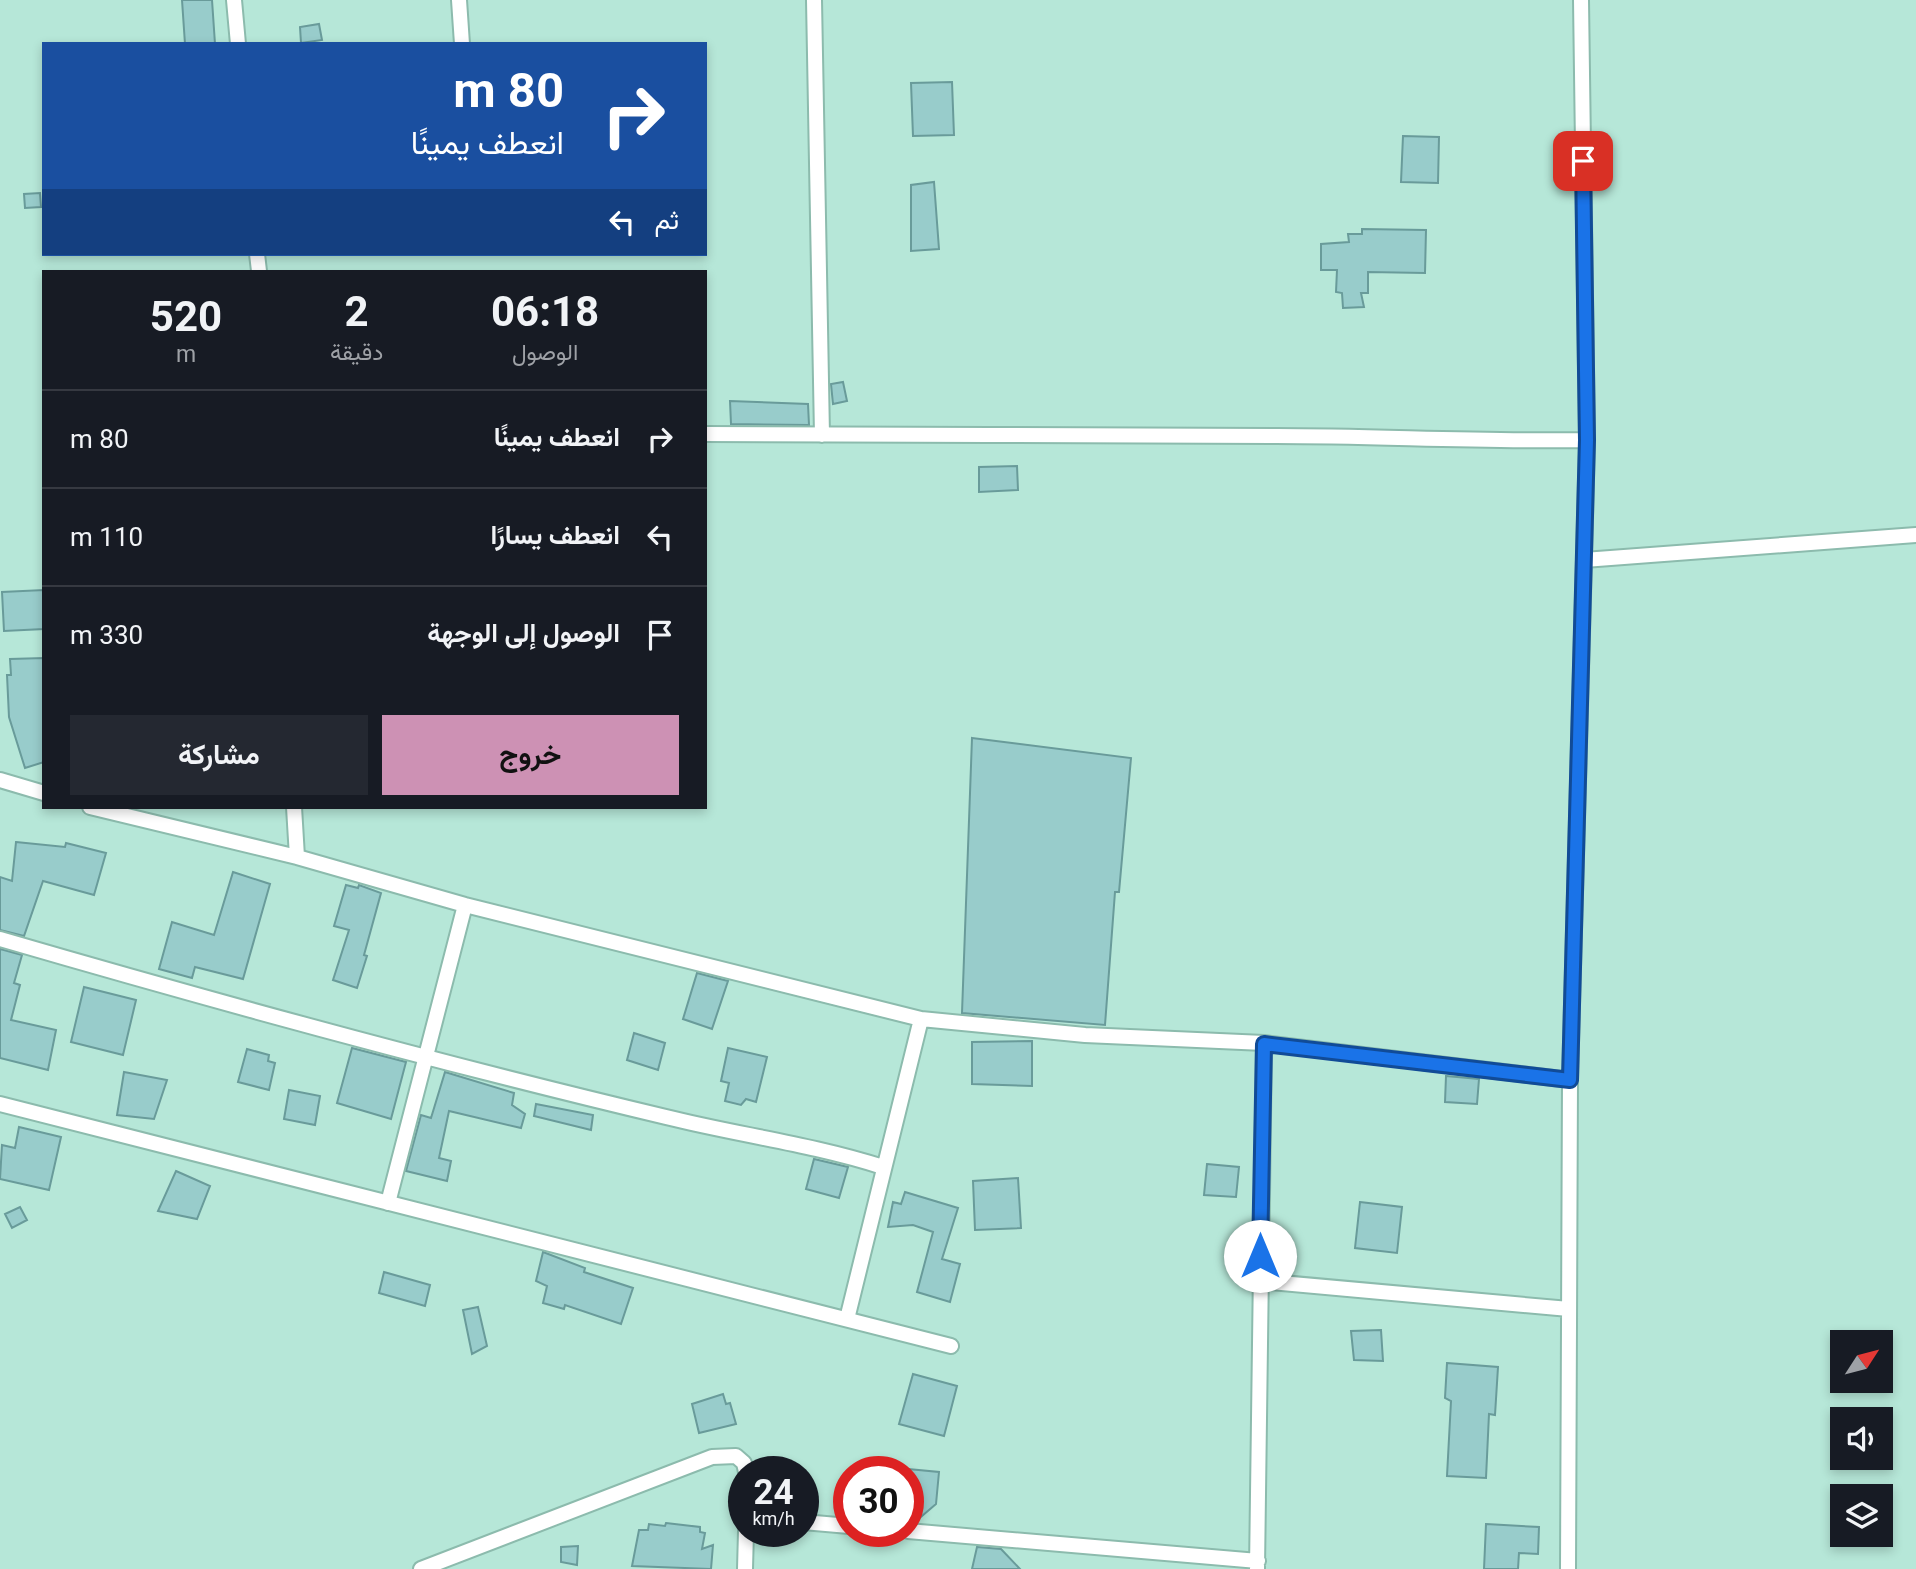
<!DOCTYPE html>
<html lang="ar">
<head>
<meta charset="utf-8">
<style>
	body { margin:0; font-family:Roboto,Vazirmatn,sans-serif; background:#242831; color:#f1f3f6; direction:rtl; height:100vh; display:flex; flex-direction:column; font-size:26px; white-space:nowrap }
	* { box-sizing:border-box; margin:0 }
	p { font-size:23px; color:#9ea1a6 }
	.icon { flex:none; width:38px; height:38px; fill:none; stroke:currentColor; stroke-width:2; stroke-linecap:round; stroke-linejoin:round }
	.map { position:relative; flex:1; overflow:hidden; direction:ltr }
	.drawer { position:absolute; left:42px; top:270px; width:665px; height:539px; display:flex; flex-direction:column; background:#171b24; border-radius:0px; box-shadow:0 4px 10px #0003; direction:rtl }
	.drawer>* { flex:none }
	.top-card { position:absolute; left:42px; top:42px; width:665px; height:214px; border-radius:0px; box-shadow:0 4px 10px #0003; direction:rtl; background:#1a4fa0; color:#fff; overflow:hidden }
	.needle { width:46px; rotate:54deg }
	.tools { position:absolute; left:1830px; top:1330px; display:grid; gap:14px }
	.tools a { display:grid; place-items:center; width:63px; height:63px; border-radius:0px; background:#171b24; box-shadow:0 4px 10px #0003; font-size:35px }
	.speed { position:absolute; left:728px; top:1456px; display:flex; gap:14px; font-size:35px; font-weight:700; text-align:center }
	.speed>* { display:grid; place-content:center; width:91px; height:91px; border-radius:50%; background:#171b24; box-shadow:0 4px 10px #0003; line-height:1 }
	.speed small { font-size:18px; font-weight:400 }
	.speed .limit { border:10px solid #d22; background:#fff; color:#111 }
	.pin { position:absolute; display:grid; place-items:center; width:60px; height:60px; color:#fff; margin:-30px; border-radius:14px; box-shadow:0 4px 10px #0006 }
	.me { position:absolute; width:77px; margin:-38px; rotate:0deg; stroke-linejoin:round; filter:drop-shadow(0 0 5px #0008) }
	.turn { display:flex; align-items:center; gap:24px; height:147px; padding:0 28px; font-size:32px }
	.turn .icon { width:91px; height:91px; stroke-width:2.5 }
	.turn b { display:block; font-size:49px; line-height:60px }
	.then { display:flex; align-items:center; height:66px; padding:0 28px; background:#0003; gap:14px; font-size:26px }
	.eta { display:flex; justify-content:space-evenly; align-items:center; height:119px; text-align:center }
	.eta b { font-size:42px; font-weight:700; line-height:49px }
	.primary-button { display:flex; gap:14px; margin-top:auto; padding:14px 28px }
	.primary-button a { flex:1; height:80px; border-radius:0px; background:#cd91b4; color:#111; font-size:28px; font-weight:700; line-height:80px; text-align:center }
	.primary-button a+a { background:#242831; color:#f1f3f6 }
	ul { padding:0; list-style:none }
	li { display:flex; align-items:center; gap:21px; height:98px; padding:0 28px; border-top:2px solid #363941 }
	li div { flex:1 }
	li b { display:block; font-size:26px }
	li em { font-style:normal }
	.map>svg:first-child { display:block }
	.building { fill:#98cccb; stroke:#699b9a; stroke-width:2 }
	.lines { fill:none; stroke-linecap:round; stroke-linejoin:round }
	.minor-casing { stroke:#8cbbad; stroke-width:18 }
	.minor { stroke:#fff; stroke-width:14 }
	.route-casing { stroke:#114b97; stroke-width:18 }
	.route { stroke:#1a73e8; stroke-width:12 }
</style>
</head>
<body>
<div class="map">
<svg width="1916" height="1569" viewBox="0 0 1916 1569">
	<rect width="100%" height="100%" fill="#b6e7d8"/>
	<path class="building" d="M182,0H212L215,44H185Z
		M319,24L322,40L301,43L300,27Z
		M952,82L954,135L913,136L911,83Z
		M1403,136L1439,137L1438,183L1401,182Z
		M934,182L939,249L911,251V185Z
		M40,193L41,207L25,208L24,194Z
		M1362,229L1426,230L1425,273L1368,272V293H1361L1364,307L1343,308L1342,293L1336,292L1337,270H1321V244L1349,242L1348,234H1362Z
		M843,382L847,401L833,404L831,384Z
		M730,401L808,404L809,425L731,424Z
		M1017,466L1018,490L979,492V467Z
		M44,590V629L4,631L2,592Z
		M44,658V762L25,768L9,717L7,675H11L10,659Z
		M972,738L1131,758L1119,892H1115L1105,1025L962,1013Z
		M16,842L65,847L66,843L106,853L94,895L43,881L24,936L0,930V877L12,881Z
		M233,872L270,884L243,979L195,967L192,978L159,969L172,922L214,935Z
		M346,885L358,888L359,885L381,893L364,955L367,956L357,988L333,980L349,930L334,926Z
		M0,949L22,955L14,983L20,985L11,1020L56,1030L48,1070L0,1058Z
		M697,973L728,981L712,1029L683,1019Z
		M84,987L136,1000L123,1055L71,1042Z
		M634,1033L665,1043L658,1070L627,1060Z
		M1032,1041V1086L972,1084V1042Z
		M352,1048L406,1062L391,1119L337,1103Z
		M728,1048L767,1057L756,1102L746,1099L741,1105L725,1101L729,1083L721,1081Z
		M247,1049L269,1055L268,1061L275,1063L269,1090L238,1082Z
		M124,1072L167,1080L154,1119L117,1115Z
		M445,1072L514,1093L512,1105L525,1114L521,1128L449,1111L439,1158L451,1161L447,1181L406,1171L421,1115L431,1118Z
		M1446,1076L1479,1079L1477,1104L1445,1102Z
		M289,1090L320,1096L315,1125L284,1119Z
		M536,1104L593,1115L591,1130L534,1116Z
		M19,1127L61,1137L49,1190L0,1179L2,1145L15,1148Z
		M814,1159L848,1167L839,1198L806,1189Z
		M1207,1164L1239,1167L1236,1197L1204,1195Z
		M176,1171L210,1186L197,1219L158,1211Z
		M1018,1178L1021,1228L975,1230L973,1181Z
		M905,1192L958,1208L942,1259L960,1264L950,1302L917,1292L933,1232L913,1225L888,1227L893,1202L901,1204Z
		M1360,1202L1402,1207L1397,1253L1355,1248Z
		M20,1207L27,1220L12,1228L5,1214Z
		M543,1252L585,1268L584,1272L633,1288L621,1324L565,1305L564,1309L543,1303L547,1286L536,1281Z
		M384,1272L430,1285L425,1306L379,1293Z
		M478,1307L487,1346L472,1354L463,1310Z
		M1381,1330L1383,1361L1354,1360L1351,1331Z
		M1447,1363L1498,1367L1495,1415L1489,1414L1486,1478L1447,1476L1451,1401L1445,1398Z
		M913,1374L957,1386L944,1436L899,1424Z
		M723,1394L726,1404L730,1403L736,1424L699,1433L692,1404Z
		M908,1469L939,1472L936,1504L915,1522L908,1521Z
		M666,1523L700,1527V1532L705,1533L702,1549L713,1545L711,1569L632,1566L639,1530H648L649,1524L665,1526Z
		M1486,1524L1539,1527L1538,1554L1519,1553L1518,1569H1484Z
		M578,1546L577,1565L561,1562V1547Z
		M977,1547L1001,1549L1020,1569H972Z"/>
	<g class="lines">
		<g class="minor-casing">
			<path id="minor" d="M234,0L238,44
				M459,0L462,44
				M814,0L822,435
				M1581,0L1587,440L1584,560L1916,535
				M257,254L259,271
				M705,434C895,435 1086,435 1276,436C1380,436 1483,442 1587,440
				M0,780L44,793
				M90,807L297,857L465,905L921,1019L1085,1035L1264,1043L1570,1080
				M294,807L297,857
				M0,939C220,1003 443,1064 666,1117C738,1135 811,1144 883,1167
				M0,1104L951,1346
				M388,1203L465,905
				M1260,1281L1569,1309
				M847,1319L921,1019
				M803,1522L849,1526
				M908,1531L1258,1561
				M421,1569L712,1457L736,1456L744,1463L746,1472
				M745,1569L746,1531
				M1257,1569L1264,1043
				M1568,1569L1570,1080L1584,560"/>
		</g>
		<use href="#minor" class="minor"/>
	</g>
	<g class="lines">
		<g class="route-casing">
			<path id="route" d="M1260,1256L1264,1044L1570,1080L1587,440L1583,161"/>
		</g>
		<use href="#route" class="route"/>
	</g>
</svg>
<div class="tools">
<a><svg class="needle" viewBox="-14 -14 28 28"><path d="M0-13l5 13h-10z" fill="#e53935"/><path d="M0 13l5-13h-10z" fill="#9ea1a6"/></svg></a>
<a><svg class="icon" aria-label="sound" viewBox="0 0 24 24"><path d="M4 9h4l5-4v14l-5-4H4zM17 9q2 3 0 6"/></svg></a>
<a><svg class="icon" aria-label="layers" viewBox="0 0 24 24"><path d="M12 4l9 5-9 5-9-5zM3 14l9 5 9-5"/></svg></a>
</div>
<div class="speed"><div>24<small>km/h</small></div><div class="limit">30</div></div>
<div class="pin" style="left:1583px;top:161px;background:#d93025"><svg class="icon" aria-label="arrive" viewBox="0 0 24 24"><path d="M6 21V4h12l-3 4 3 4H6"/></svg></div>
<svg class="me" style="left:1260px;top:1256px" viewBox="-20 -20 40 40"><circle r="19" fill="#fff"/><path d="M0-13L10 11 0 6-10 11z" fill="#1a73e8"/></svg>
<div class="top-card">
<div class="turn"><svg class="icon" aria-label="right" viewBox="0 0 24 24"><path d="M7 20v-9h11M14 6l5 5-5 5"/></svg><div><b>80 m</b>انعطف يمينًا</div></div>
<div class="then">ثم<svg class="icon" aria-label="left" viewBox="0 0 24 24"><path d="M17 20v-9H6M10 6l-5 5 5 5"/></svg></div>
</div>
<section class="drawer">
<div class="eta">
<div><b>06:18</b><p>الوصول</p></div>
<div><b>2</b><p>دقيقة</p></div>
<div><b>520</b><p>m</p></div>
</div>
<ul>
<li><svg class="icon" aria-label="right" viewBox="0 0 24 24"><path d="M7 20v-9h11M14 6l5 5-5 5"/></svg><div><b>انعطف يمينًا</b></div><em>80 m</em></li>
<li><svg class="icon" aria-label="left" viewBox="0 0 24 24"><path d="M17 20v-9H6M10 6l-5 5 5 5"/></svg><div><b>انعطف يسارًا</b></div><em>110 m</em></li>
<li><svg class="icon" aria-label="arrive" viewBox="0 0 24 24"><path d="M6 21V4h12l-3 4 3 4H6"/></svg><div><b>الوصول إلى الوجهة</b></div><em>330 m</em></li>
</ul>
<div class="primary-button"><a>خروج</a><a>مشاركة</a></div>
</section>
</div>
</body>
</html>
